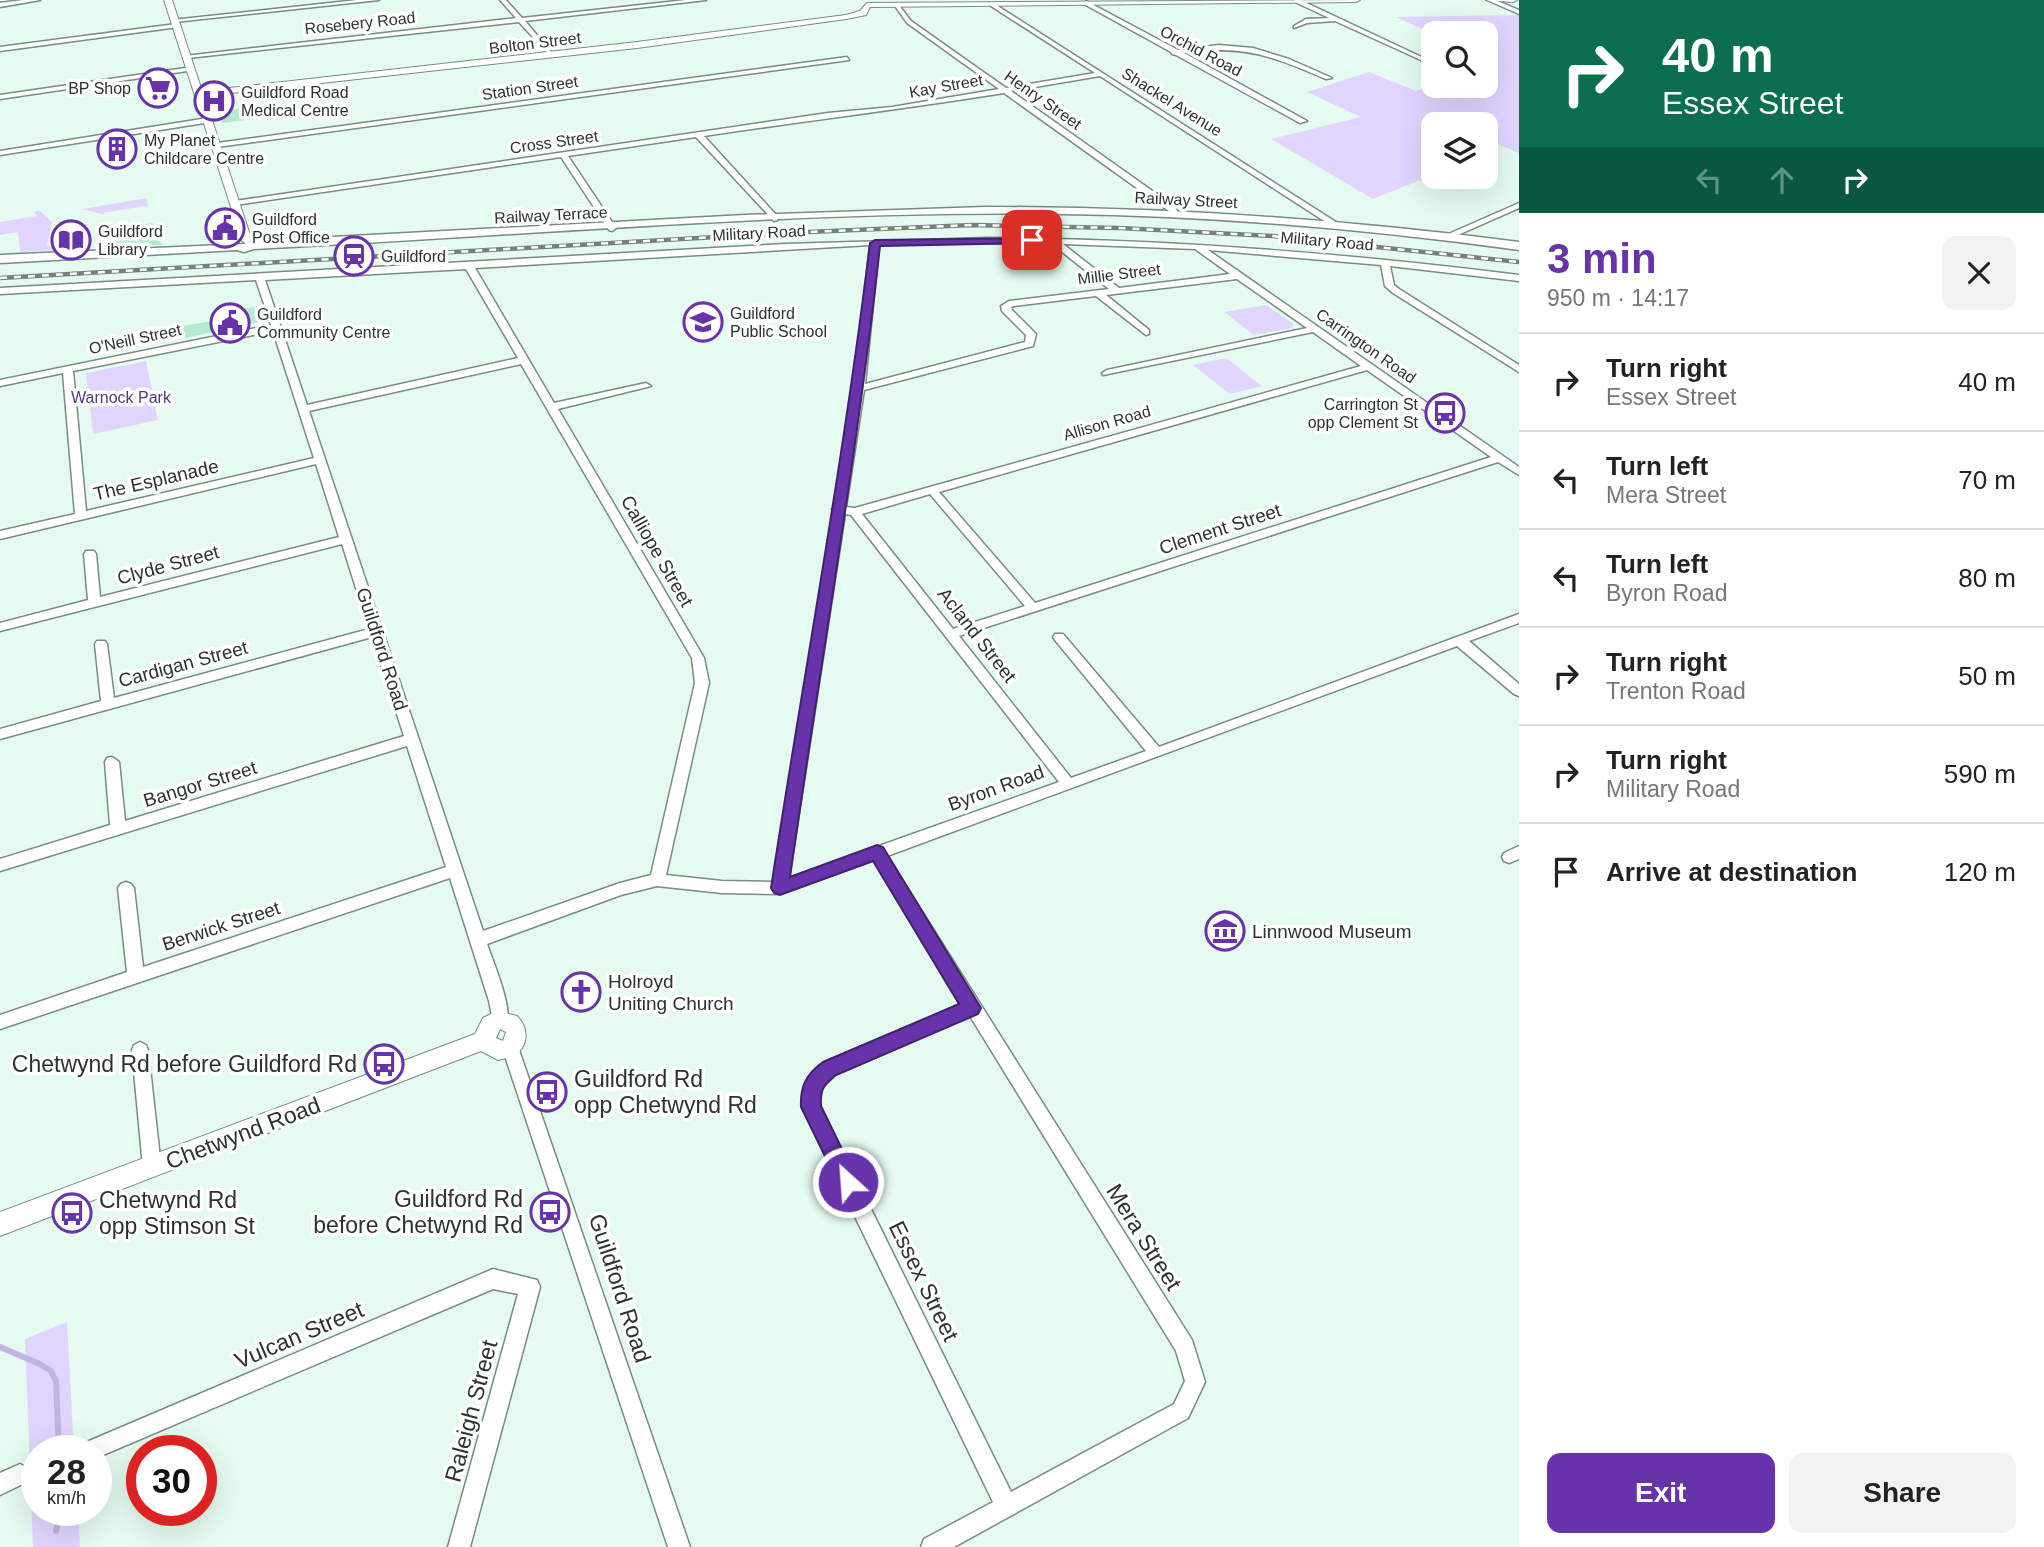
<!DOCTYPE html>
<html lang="en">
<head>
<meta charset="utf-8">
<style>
	body { margin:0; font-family:Helvetica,sans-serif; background:#f2f2f2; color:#222; height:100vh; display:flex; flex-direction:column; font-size:26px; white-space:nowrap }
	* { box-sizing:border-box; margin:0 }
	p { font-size:23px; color:#767676 }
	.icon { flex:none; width:38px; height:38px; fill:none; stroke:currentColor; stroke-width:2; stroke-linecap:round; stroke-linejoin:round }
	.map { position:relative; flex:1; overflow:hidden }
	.details { display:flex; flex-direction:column; background:#fff; width:525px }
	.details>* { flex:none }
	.hud { background:#0b6e4f; color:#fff; overflow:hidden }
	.tools { position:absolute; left:1421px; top:21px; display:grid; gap:14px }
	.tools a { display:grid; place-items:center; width:77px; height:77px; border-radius:14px; background:#fff; box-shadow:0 7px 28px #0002; font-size:35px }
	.speed { position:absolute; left:21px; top:1435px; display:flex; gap:14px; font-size:35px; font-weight:700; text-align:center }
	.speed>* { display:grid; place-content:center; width:91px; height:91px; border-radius:50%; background:#fff; box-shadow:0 7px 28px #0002; line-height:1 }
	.speed small { font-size:18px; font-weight:400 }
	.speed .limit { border:10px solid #d22; background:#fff; color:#111 }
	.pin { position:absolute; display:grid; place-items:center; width:60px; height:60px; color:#fff; margin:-30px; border-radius:14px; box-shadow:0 4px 10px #0006 }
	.me { position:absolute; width:77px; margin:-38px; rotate:334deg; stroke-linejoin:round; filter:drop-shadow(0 0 5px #0008) }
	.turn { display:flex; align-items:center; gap:24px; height:147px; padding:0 28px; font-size:32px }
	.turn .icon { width:91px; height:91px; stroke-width:2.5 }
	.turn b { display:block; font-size:49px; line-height:60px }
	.lanes { display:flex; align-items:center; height:66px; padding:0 28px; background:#0003; justify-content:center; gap:35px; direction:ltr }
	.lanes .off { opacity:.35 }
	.round { display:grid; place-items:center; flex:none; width:74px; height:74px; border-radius:14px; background:#f2f2f2 }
	.summary { display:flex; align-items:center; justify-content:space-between; height:119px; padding:0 28px }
	h1 { font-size:42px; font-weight:800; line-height:52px; color:#63a }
	.cta { display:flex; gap:14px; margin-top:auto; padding:14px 28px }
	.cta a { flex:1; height:80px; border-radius:14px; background:#63a; color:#fff; font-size:28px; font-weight:800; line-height:80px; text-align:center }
	.cta a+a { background:#f2f2f2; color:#222 }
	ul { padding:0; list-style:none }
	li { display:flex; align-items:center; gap:21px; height:98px; padding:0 28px; border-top:2px solid #e0e0e0 }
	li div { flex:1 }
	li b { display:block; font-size:26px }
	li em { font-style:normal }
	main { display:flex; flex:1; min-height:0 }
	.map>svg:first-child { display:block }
	.green { fill:#e1d5ff }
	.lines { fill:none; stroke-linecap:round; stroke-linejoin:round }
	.stream { stroke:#c2b4e2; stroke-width:6 }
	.building { fill:#b4ead0 }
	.minor-casing { stroke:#788c82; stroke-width:3 }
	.tertiary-casing { stroke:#788c82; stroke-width:2 }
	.secondary-casing { stroke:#788c82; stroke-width:3 }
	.minor { fill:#fff; fill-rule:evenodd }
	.tertiary { fill:#fff; fill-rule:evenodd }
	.secondary { fill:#fff; fill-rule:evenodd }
	.rail-casing { stroke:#74817a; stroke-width:4.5 }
	.rail { stroke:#fff; stroke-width:2.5; stroke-dasharray:7; stroke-linecap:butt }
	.route { fill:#63a; stroke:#42216e; stroke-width:2 }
	.labels { text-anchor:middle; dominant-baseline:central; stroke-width:7; stroke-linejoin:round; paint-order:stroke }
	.far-street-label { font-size:16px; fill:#2b332f; stroke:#fff }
	.far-poi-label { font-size:16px; fill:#2b332f; stroke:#fff; text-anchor:start }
	.far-park-label { font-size:16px; fill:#513d77; stroke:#fff }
	.street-label { font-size:19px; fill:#2b332f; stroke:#fff }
	.poi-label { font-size:19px; fill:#2b332f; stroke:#fff; text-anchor:start }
	.near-poi-label { font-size:23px; fill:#2b332f; stroke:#fff; text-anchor:end }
	.near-street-label { font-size:23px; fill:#2b332f; stroke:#fff }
</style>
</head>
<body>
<main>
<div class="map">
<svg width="1519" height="1547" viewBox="0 0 1519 1547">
	<rect width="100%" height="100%" fill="#e5fbef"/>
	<path class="green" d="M1519,15V153L1490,141L1486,142V124H1433V175L1373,199L1271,139L1361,117L1307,92L1369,72L1416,91L1433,86H1486V68L1497,64L1486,58V33L1433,34L1396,17Z
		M147,198L148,207L144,206L103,213L105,215L82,209Z
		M39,210L52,222L47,246H53L54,250L20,252L18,232L0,235V222L37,216L34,212Z
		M1266,305L1293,324L1292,328L1254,335L1224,312Z
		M1226,358L1262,386L1230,394L1193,365Z
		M146,361L158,420L93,434L86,373Z
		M67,1322L74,1451H37V1510H78L80,1547H33L25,1339Z"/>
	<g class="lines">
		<path class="stream" d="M0,1347L40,1364L51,1371L56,1381L59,1451
			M56,1531L61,1510"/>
	</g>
	<path class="building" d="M258,106L262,118L222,123L219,112Z
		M124,141L127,155L110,157L107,144Z
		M153,223L156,236L163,245H116L114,230Z
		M254,307L259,322L241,326L237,311Z
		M220,320L222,330L185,338L181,326Z"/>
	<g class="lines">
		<g class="minor-casing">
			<path id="minor" d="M23,0H40L0,7V3Z
				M357,0H379L175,22L172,20Z
				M500,0H506L522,18L686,0H706L525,21L553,54L551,57L519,22L188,58L185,56L516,18Z
				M1295,0H1300L1428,60L1423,61L1335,21L1307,23L1294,28V26L1306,19L1329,18L1295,2Z
				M1487,0H1495L1519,10V14Z
				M1086,1L1178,50L1219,45L1253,48L1289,59L1332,78L1326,79C1272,56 1243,44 1184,53L1307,121L1300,123L1176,55L1172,54L1171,52L1084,4Z
				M993,3L1339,224L1332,226L1100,76L1011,91L1175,207L1179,214L1178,216H1172L1169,211L1004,93C904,109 804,121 704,136L777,216V220L774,221L696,137L568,156L616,228L612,231L609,230L561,157L235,205L231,203L235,201L828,113L892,107L999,89L907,23L895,6L898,4L911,21L1006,88L1095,73L991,6Z
				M176,24L178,27L0,51V47Z
				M847,57L849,60L217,147L213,145L217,143Z
				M192,67L194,70L0,99V95Z
				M208,118L212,120L211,122L0,155V151Z
				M1519,203V208L1451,238L1444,236Z
				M987,238C1166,239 1342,253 1519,275V281L1390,266L1394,285L1399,289L1519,365V372L1393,293L1385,286L1381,265L1208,250L1519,467V475L1498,462L959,636L1071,778L1146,751L1055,640L1053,637L1055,634H1063L1159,747L1519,614V623L1469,641L1519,684V696L1514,694L1457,646L887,856L1192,1340L1205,1382L1188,1418L954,1547H921L924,1539L993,1502L802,1107C802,1088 808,1075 823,1063L963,1004L874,860L780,894L722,893L657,886L621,895L487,944C493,962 514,1010 506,1026L500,1028L494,1026L489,1001L450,878L0,1029V1015L127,972L118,888L121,884L126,882L131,884L134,888L143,967L446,867L407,746L0,871V859L110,825L105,762L107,758L112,757L119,762L125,821L404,736L372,637L0,739V729L101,701L95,644L97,641H105L107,644L114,698L369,629L342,544L0,631V623L88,600L84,554L86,551H94L96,554L100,597L339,537L316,464L0,539V531L75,514L63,373L0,386V380L271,325L256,280L0,294V288L786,244ZM987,243L1052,244L1109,289L1009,301L1001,306L1002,311L1026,335L1025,342L865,384L879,245ZM1063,244L1195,249L1230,274L1119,288ZM870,245L854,388L835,506L832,509L834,511L773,882L722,881L666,875L709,683L704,658L558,409L651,386L646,383L554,403L475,268ZM466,269L518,358L307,405L265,280ZM1237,279L1307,328L1107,370L1102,373L1103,375L1313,332L1361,366L855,508L846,507L864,390L1033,346L1036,334L1012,310L1011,307L1014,306L1096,296L1146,335L1149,334V330L1106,295ZM273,331L314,458L86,511L73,371ZM521,364L692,658L695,683L651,875L620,883L483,931L309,411ZM1367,370L1491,457L1035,603L939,492ZM930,494L1025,606L953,629L862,514ZM845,514L851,515L1059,782L789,878ZM970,1016L1176,1351L1185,1381L1174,1404L1011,1492L820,1106L821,1089L835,1075Z
				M1519,846V859L1509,863L1504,861L1502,857L1504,853Z
				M510,1039L516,1042L518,1047L690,1547H668L502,1047L504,1042Z
				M140,1042L146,1045L148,1050L161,1167L158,1173L152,1176L146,1173L143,1167L132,1050L134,1045Z
				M493,1269L537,1280L540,1287L470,1547H448L518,1294L493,1289L96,1458V1451H79L82,1444Z
				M20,1464L27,1468L31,1475L27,1482L0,1495V1473Z"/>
		</g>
		<g class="tertiary-casing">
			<path id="tertiary" d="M164,0H172L202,91L637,42L846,15L860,11L867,3L1360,0L1356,2L870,7L866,15L846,19L637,48L204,96L252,241L247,244L242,241Z
				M1486,0H1517L1513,2Z
				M497,1011L517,1016C529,1028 529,1046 514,1056L498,1060L481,1051L0,1236V1212L475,1034L483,1018ZM500,1029L506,1032L503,1041L496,1038Z"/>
		</g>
		<g class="secondary-casing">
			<path id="secondary" d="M985,207C1164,207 1341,219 1519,242V250C1367,229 1215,216 1062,214C793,210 523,236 254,249L244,252L237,250L0,263V255L244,244L253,238L258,241L745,215Z"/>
		</g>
		<use href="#minor" class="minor"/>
		<use href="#tertiary" class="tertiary"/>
		<use href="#secondary" class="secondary"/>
		<g class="rail-casing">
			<path id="rail" d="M0,278L785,233L972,225L1120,228L1273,236L1519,262"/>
		</g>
		<use href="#rail" class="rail"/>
	</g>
	<path class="route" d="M1035,238L1037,240L1032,243L880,246C857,457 820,666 790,877L877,845L883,847L981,1008L978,1014L836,1075C823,1085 820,1090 821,1106L858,1182L855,1189L848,1192L841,1189L801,1107C800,1087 806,1074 823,1062L959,1004L873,861L780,895L774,893L771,888C804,673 844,459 870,243L875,240Z"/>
	<defs>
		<g id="supermarket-ring" transform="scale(2.0125)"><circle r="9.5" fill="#fff" stroke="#63a" stroke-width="1.5"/><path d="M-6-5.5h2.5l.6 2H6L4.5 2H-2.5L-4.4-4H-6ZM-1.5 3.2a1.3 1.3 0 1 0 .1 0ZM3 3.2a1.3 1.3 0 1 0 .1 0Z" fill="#63a"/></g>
		<g id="hospital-ring" transform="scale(2.0125)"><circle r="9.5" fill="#fff" stroke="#63a" stroke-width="1.5"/><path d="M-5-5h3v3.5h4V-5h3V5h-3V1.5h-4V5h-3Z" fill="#63a"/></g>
		<g id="building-ring" transform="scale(2.0125)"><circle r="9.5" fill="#fff" stroke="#63a" stroke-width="1.5"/><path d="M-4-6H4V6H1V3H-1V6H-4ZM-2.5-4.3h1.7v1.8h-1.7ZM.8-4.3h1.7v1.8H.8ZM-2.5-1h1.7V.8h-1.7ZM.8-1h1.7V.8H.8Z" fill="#63a"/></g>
		<g id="civic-ring" transform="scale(2.0125)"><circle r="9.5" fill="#fff" stroke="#63a" stroke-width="1.5"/><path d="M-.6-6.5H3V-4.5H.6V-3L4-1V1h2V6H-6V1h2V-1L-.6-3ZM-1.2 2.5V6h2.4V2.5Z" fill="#63a"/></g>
		<g id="library-ring" transform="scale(2.0125)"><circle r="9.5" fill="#fff" stroke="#63a" stroke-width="1.5"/><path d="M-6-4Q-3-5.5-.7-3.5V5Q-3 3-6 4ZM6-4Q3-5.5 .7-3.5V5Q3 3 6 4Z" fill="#63a"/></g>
		<g id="station-ring" transform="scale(2.0125)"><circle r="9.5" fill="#fff" stroke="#63a" stroke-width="1.5"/><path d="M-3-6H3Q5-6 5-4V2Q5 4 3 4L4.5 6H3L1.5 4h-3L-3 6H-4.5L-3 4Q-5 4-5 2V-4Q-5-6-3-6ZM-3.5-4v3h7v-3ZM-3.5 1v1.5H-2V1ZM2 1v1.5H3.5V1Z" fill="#63a"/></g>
		<g id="school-ring" transform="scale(2.0125)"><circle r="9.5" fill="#fff" stroke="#63a" stroke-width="1.5"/><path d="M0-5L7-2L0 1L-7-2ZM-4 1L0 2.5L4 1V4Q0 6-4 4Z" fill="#63a"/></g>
		<g id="bus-ring" transform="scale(2.0125)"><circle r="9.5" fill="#fff" stroke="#63a" stroke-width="1.5"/><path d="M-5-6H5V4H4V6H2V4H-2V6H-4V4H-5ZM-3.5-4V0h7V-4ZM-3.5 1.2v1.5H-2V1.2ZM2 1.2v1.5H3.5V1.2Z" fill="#63a"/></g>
		<g id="museum-ring" transform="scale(2.0125)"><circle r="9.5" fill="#fff" stroke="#63a" stroke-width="1.5"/><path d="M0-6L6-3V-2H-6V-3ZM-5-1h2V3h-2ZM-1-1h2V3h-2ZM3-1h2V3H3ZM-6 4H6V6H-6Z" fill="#63a"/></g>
		<g id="church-ring" transform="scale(2.0125)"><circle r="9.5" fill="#fff" stroke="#63a" stroke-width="1.5"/><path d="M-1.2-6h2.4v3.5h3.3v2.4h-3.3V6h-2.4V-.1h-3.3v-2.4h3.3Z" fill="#63a"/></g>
	</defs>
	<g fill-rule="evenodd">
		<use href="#supermarket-ring" x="158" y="88"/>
		<use href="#hospital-ring" x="214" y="101"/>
		<use href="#building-ring" x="117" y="149"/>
		<use href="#civic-ring" x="225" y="228"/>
		<use href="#library-ring" x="71" y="240"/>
		<use href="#station-ring" x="354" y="256"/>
		<use href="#school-ring" x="703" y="322"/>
		<use href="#civic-ring" x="230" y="323"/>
		<use href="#bus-ring" x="1445" y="413"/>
		<use href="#museum-ring" x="1225" y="931"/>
		<use href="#church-ring" x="581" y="992"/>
		<use href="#bus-ring" x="384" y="1064"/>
		<use href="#bus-ring" x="547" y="1092"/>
		<use href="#bus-ring" x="550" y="1212"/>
		<use href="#bus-ring" x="72" y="1213"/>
	</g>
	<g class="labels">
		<g class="far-street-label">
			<text transform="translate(360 23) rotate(-6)">Rosebery Road</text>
			<text transform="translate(535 43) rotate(-7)">Bolton Street</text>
			<text transform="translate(1201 51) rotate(28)">Orchid Road</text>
			<text transform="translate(946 86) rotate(-10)">Kay Street</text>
			<text transform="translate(530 88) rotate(-8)">Station Street</text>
			<text transform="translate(1043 100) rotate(35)">Henry Street</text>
			<text transform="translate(1172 102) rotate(32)">Shackel Avenue</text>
			<text transform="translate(554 142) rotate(-8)">Cross Street</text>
			<text transform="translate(1186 200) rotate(3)">Railway Street</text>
			<text transform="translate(551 215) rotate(-3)">Railway Terrace</text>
			<text transform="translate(759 233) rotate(-3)">Military Road</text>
			<text transform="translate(1327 241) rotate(5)">Military Road</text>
			<text transform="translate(1119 274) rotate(-7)">Millie Street</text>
			<text transform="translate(135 339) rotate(-12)">O'Neill Street</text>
			<text transform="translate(1366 346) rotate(35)">Carrington Road</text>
			<text transform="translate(1107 423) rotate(-16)">Allison Road</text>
		</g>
		<g class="far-poi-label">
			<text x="131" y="88" text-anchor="end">BP Shop</text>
			<text x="241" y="92">Guildford Road<tspan x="241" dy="18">Medical Centre</tspan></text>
			<text x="144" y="140">My Planet<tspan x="144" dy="18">Childcare Centre</tspan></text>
			<text x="252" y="219">Guildford<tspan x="252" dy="18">Post Office</tspan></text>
			<text x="98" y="231">Guildford<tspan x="98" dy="18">Library</tspan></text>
			<text x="381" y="256">Guildford</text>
			<text x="730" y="313">Guildford<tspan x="730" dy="18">Public School</tspan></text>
			<text x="257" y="314">Guildford<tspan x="257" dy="18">Community Centre</tspan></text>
			<text x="1418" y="404" text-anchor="end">Carrington St<tspan x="1418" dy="18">opp Clement St</tspan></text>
		</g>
		<g class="far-park-label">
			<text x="121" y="397">Warnock Park</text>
		</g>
		<g class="street-label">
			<text transform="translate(156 480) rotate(-13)">The Esplanade</text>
			<text transform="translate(1220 529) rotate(-18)">Clement Street</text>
			<text transform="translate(657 551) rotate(60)">Calliope Street</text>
			<text transform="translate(168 565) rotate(-15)">Clyde Street</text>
			<text transform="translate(977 635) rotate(52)">Acland Street</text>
			<text transform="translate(382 649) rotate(72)">Guildford Road</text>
			<text transform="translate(183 664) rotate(-15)">Cardigan Street</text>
			<text transform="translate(200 784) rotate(-17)">Bangor Street</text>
			<text transform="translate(996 788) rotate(-20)">Byron Road</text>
			<text transform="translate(221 926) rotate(-18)">Berwick Street</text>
		</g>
		<g class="poi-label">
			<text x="1252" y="931">Linnwood Museum</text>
			<text x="608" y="981">Holroyd<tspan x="608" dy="22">Uniting Church</tspan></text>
		</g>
		<g class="near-poi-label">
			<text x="357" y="1064">Chetwynd Rd before Guildford Rd</text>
			<text x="574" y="1079" text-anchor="start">Guildford Rd<tspan x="574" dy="26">opp Chetwynd Rd</tspan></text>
			<text x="523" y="1199">Guildford Rd<tspan x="523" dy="26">before Chetwynd Rd</tspan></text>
			<text x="99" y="1200" text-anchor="start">Chetwynd Rd<tspan x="99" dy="26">opp Stimson St</tspan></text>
		</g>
		<g class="near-street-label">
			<text transform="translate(243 1133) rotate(-21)">Chetwynd Road</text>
			<text transform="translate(1144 1237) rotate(58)">Mera Street</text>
			<text transform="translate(924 1281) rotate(64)">Essex Street</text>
			<text transform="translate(620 1288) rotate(72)">Guildford Road</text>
			<text transform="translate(299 1335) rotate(-23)">Vulcan Street</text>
			<text transform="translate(471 1411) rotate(-75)">Raleigh Street</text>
		</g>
	</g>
</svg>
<div class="tools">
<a><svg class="icon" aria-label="search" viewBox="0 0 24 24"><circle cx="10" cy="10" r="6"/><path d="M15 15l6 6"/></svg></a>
<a><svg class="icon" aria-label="layers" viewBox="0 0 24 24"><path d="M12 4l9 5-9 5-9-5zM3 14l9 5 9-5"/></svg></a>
</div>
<div class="speed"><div>28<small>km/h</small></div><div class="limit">30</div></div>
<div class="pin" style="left:1032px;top:240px;background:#d93025"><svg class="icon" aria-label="arrive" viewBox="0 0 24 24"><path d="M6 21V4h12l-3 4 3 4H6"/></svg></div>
<svg class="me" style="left:848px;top:1182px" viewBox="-20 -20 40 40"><circle r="17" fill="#63a" stroke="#fff" stroke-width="3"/><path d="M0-11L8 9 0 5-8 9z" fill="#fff"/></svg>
</div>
<section class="details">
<div class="hud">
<div class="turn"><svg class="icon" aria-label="right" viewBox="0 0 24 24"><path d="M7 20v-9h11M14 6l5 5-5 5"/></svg><div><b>40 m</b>Essex Street</div></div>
<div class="lanes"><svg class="icon off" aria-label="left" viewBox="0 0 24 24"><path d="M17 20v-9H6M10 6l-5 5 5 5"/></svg><svg class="icon off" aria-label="ahead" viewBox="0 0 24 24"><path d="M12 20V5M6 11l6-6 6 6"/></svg><svg class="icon" aria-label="right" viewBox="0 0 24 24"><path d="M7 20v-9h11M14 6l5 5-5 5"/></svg></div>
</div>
<div class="summary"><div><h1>3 min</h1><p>950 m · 14:17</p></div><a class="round"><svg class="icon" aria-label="close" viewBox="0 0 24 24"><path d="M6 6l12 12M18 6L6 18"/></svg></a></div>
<ul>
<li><svg class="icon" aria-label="right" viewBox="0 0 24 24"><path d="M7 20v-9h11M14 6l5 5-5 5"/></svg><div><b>Turn right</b><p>Essex Street</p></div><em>40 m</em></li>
<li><svg class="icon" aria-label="left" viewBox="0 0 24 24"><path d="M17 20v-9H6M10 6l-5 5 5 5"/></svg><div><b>Turn left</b><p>Mera Street</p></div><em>70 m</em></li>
<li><svg class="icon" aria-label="left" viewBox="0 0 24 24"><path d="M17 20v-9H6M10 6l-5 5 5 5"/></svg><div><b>Turn left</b><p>Byron Road</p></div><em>80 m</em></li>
<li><svg class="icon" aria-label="right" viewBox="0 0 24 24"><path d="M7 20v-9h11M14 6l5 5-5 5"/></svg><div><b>Turn right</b><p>Trenton Road</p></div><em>50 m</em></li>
<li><svg class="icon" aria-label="right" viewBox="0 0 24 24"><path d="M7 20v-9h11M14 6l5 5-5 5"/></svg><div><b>Turn right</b><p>Military Road</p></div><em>590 m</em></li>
<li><svg class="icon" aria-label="arrive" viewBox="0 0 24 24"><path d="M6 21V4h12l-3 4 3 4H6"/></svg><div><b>Arrive at destination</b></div><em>120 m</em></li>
</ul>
<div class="cta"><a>Exit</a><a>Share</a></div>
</section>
</main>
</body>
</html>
